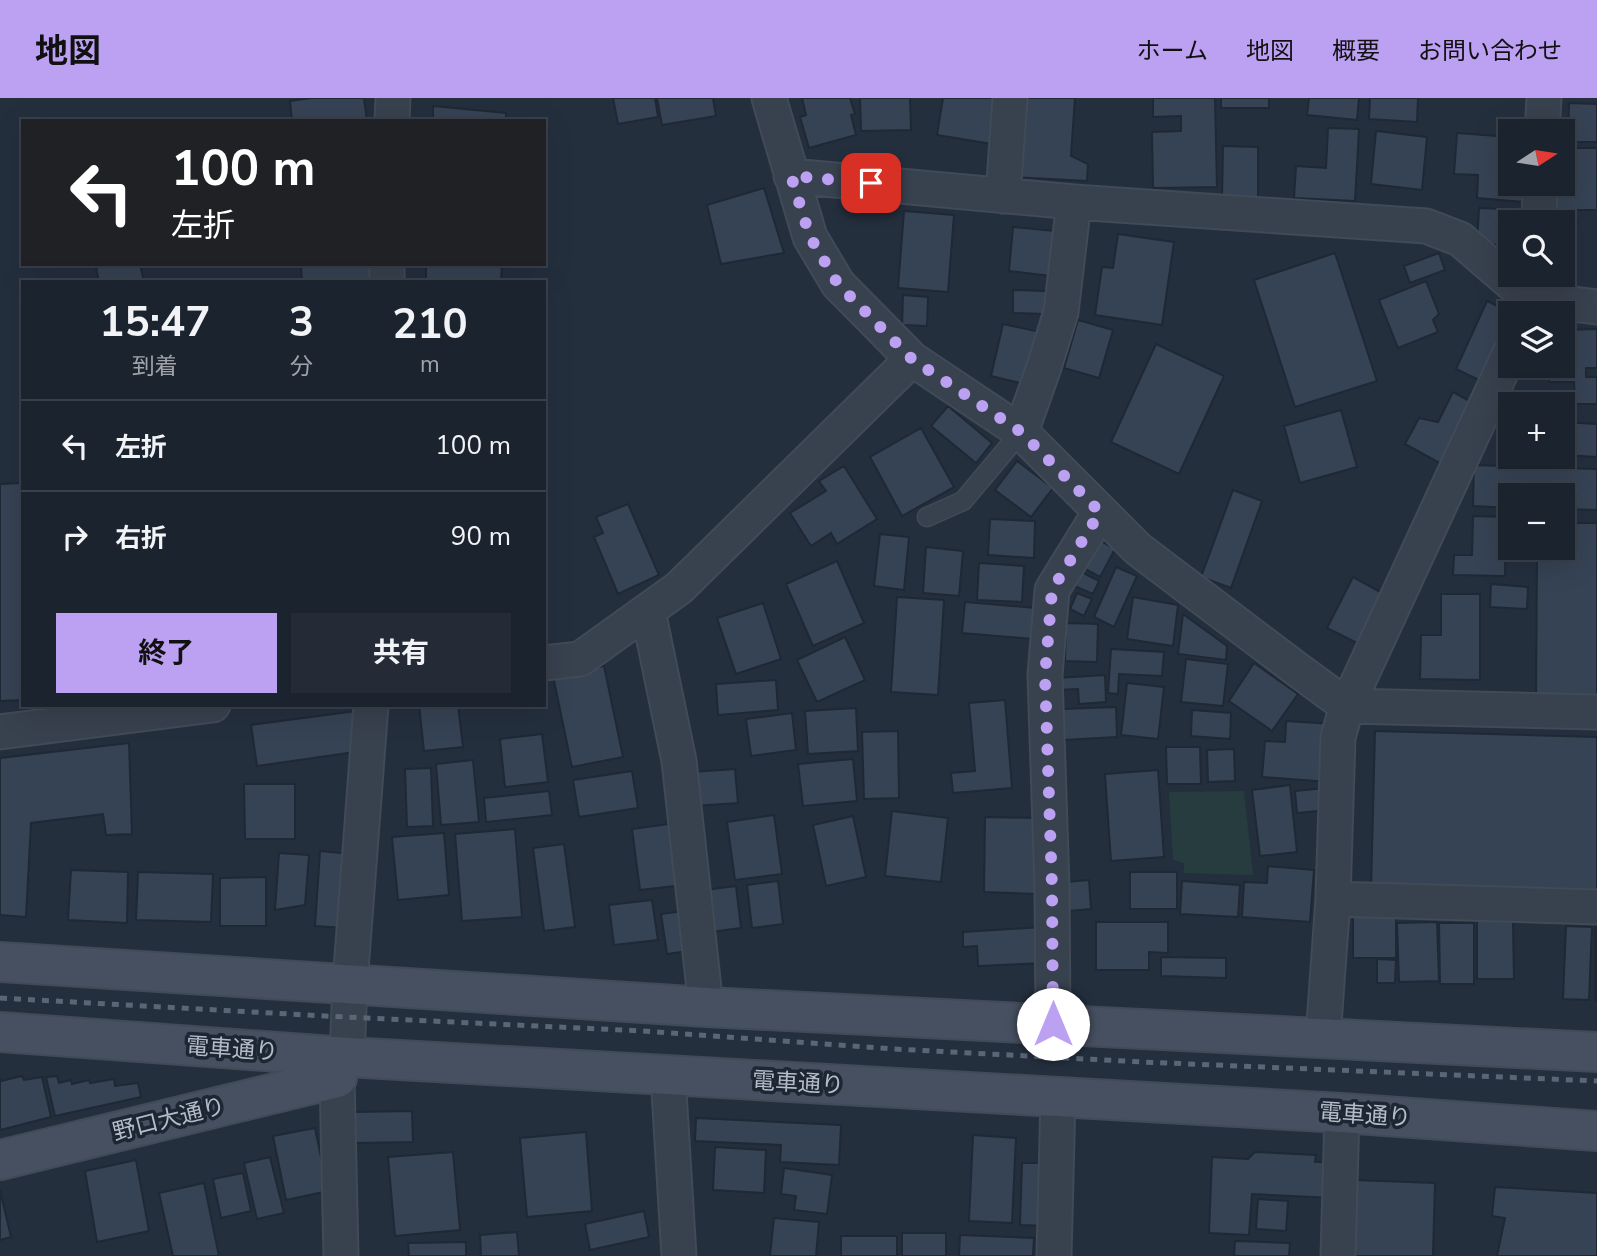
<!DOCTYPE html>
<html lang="ja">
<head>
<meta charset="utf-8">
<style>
	body { margin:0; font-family:"Nunito Sans","Noto Sans JP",sans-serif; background:#242b36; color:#f1f3f6; height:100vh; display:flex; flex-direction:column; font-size:26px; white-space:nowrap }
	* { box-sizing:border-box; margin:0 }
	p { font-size:23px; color:#a0a4aa }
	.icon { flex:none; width:38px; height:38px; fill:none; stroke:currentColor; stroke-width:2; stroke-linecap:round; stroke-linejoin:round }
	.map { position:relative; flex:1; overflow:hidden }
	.details { position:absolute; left:21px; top:182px; width:525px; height:427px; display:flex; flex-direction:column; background:#1b232e; border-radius:0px; box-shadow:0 7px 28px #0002,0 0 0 2px #39404a }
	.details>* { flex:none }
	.banner { position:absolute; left:21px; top:21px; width:525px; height:147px; border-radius:0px; box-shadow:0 7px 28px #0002,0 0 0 2px #39404a; background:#202124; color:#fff; overflow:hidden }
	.needle { width:46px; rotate:78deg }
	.controls { position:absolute; left:1498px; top:21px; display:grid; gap:14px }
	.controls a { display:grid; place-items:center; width:77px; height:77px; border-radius:0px; background:#1b232e; box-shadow:0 7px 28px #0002,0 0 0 2px #39404a; font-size:35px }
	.pin { position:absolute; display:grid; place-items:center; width:60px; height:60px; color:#fff; margin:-30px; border-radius:14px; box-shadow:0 4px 10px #0006 }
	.me { position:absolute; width:77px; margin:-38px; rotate:0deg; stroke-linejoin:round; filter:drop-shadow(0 0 5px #0008) }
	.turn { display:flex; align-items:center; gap:24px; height:147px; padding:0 35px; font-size:32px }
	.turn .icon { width:91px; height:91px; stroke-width:2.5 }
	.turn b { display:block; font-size:49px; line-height:60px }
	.eta { display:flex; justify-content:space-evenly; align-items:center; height:119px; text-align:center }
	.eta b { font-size:42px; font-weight:700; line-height:49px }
	.primary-button { display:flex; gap:14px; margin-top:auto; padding:14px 35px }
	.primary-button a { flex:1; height:80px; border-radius:0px; background:#bca0f2; color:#111; font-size:28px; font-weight:700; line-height:80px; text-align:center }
	.primary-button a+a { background:#242b36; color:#f1f3f6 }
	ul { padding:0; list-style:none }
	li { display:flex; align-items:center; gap:21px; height:91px; padding:0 35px; border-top:2px solid #39404a }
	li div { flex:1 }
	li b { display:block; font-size:26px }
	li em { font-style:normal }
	header { display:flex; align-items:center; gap:42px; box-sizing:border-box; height:98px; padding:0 35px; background:#bca0f2; color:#111 }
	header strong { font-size:33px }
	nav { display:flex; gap:38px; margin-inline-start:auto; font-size:24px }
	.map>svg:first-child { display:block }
	.green { fill:#263c3f }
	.building { fill:#364354; stroke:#1f2835; stroke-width:2 }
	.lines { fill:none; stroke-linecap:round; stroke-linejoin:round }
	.lane-casing { stroke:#414a57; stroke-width:21 }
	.street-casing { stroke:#414a57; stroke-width:37 }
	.secondary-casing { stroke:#414a57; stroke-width:42 }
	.lane { stroke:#38414e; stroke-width:18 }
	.street { stroke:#38414e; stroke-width:33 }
	.secondary { stroke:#465061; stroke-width:38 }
	.rail { stroke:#5a6575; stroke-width:5; stroke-dasharray:7 7; stroke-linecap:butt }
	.route { stroke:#bca0f2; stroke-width:12; stroke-dasharray:0 21.6 }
	.labels { text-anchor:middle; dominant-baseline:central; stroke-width:7; stroke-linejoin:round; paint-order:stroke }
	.street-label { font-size:23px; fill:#b4bcc9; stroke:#1d2633 }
</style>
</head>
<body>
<header>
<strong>地図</strong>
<nav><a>ホーム</a><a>地図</a><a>概要</a><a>お問い合わせ</a></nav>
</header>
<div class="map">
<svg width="1597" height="1158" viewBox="0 0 1597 1158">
	<rect width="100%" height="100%" fill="#242f3e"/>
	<path class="green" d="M1244,693L1253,777L1184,775V765L1173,762L1169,694Z"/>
	<path class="building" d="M311,0H364L367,23H292L290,3Z
		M613,0H655L658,19L618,26Z
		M657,0H713L716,18L662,27Z
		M802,0H850L855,16L851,17L856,37L809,50L800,19L806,17Z
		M860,0H910L911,32L861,33Z
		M943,0H998L992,46L937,37Z
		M1020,0H1075L1071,58L1088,66L1087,83L1013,79Z
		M1153,0H1215L1217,89L1153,90L1152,34L1181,33V18L1153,19Z
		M1221,0H1269V10H1221Z
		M1309,0H1359L1357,22L1307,17Z
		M1370,0H1418L1417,24L1369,21Z
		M1569,5L1597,6V44H1568Z
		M433,8L506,15V23H433Z
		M1328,30L1359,31L1355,103L1294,100L1296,68L1326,70Z
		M1376,33L1427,39L1422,92L1371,86Z
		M1457,35L1510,39V86H1525L1524,104L1477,100L1478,77L1454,76Z
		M1223,48L1258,49V100H1222Z
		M1563,50H1597V112H1549L1550,86H1563Z
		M764,90L784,155L721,166L707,107Z
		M1479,110L1526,112V124H1510V147L1477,146Z
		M904,113L954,117L948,194L898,190Z
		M1013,129L1055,133L1051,178L1009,173Z
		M1118,136L1174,144L1162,227L1095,217L1102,169L1113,170Z
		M1335,155L1377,283L1295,309L1254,182Z
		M1439,155L1445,172L1410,185L1404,168Z
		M109,166H140L144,184H99L96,170Z
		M342,166H373L375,184H302L301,169Z
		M426,166H502L501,184H426Z
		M1426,183L1439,216L1433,222L1438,234L1398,250L1379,202Z
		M1013,192L1046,193L1045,216L1013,215Z
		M903,197L928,199L927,228L902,227Z
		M1487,203L1512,215H1510V226L1483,284L1456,271Z
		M1078,222L1113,232L1099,280L1064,270Z
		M1003,226L1040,234L1028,287L991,278Z
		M1597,231V270H1586V279H1597V306H1575L1574,284H1549V268H1563V232Z
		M1156,246L1224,278L1179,376L1111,344Z
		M1453,294L1477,307L1445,368L1405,346L1419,320L1438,324Z
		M948,308L992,345L976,365L931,328Z
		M1341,312L1357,369L1300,385L1284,328Z
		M1501,321H1510V355L1500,354Z
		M1563,324L1597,326V359L1563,357Z
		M921,330L954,389L902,418L870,359Z
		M1017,363L1053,390L1031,419L995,392Z
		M1474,367L1597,371V412L1563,411V397H1510V410L1473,408Z
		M844,368L877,421L837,446L831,435L811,448L790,415L826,393L819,383Z
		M23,385V602L0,603V386Z
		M1233,392L1262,403L1231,490L1201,479Z
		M628,406L659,477L618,496L594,439L603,435L596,419Z
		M1473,418L1506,419L1505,478L1453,477L1454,457H1472Z
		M990,421L1035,423L1034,460L988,457Z
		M1563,425H1597V606H1536L1537,450H1563Z
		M880,436L909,439L904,492L874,488Z
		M1090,437L1115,451L1100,479L1074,465Z
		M926,449L963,453L959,498L923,495Z
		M837,463L864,525L813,548L786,486Z
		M979,465L1024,468L1022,504L977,502Z
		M1116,469L1137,478L1114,529L1094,519Z
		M1074,470L1099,483L1093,496L1067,485Z
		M1353,479L1384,496L1359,546L1327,530Z
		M1491,486L1528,489L1527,511L1490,509Z
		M1077,495L1092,501L1084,518L1070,511Z
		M1441,496H1480V582L1420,581L1421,537H1441Z
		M897,499L944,502L938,597L891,594Z
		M1133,499L1178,507L1173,548L1127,541Z
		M965,504L1036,510L1033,541L962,535Z
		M763,505L781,561L736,576L717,520Z
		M1183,516L1227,548L1226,562L1178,556Z
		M1066,525L1098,526L1097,564L1065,563Z
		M845,539L865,582L817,604L797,562Z
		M1111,551L1164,554L1162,578L1119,576L1118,596L1108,595Z
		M1186,561L1228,566L1223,608L1181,604Z
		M1254,565L1298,596L1272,633L1229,603Z
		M604,568L623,659L572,669L553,578Z
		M1105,577L1106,604L1079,606L1078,591L1058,592L1057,580Z
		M776,582L778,612L718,617L716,586Z
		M1127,585L1164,589L1158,641L1121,637Z
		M1005,602L1012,690L953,695L951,675L975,673L969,605Z
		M419,607H458L463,649L424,653Z
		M1116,609L1117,639L1064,642L1062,611Z
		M856,610L858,653L808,656L805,613Z
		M1192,612L1231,615L1230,641L1191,638Z
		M356,613L362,653L257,668L251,627Z
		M792,615L796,652L751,658L746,621Z
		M1286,623L1333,626L1329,684L1262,679L1265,643L1285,644Z
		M898,633L899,700L864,701L862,634Z
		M1375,633L1597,639V797L1371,791Z
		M542,636L548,684L505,689L500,641Z
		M129,645L132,736L106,737L103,716L31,725L26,819L0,817V660Z
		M1166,649H1200L1201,686H1167Z
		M1234,651L1235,683L1208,684L1207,652Z
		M853,661L857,703L803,708L798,666Z
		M473,662L479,724L441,727L436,666Z
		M431,670L433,728L407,729L405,671Z
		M735,671L738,705L694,708L692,674Z
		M1158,672L1164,759L1111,763L1105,676Z
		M632,673L638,710L579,719L573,682Z
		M244,686H295V741H245Z
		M1290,687L1297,754L1260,758L1252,692Z
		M1325,690L1327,712L1297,715L1295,693Z
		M549,693L552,717L486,724L484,700Z
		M892,713L948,720L941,784L885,778Z
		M774,717L782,776L735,782L727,724Z
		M853,718L866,779L826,788L813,727Z
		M985,719L1037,720L1036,796L984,794Z
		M676,725L684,787L640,792L632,731Z
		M515,731L522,819L462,823L455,736Z
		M444,735L449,797L398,802L392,739Z
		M564,746L575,829L544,833L533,750Z
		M320,753L351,756L346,830L315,828Z
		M279,755L309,757L305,807L275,812Z
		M1268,768L1314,772L1310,824L1242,819L1244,784L1267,785Z
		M71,772L128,774L127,825L68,822Z
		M138,774L213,776L211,824L136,822Z
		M1130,774H1177V811H1130Z
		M266,779V828H220V780Z
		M1089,782L1091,811L1068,813L1066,784Z
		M778,783L783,826L752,830L747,787Z
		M1182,783L1240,787L1238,819L1180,816Z
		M736,788L741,830L710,834L705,792Z
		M652,802L658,842L614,847L609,807Z
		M691,812L696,852L667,856L661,816Z
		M1396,818V860H1353V819Z
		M1477,822L1513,823L1514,881H1477Z
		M1096,824H1168V855L1149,854V872H1096Z
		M1437,824L1439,883L1399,884L1397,825Z
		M1595,824H1597V903H1595Z
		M1439,825H1474V886H1440Z
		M1566,828L1592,829L1589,902L1563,901Z
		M1043,829L1045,865L978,868L977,848L963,849V834Z
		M1161,859L1226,860V880L1161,878Z
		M1377,861L1396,862L1395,885H1377Z
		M22,978L24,982L42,979L51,1019L0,1032V979L1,983Z
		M57,978L59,985L71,982L72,986L89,982L90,985L114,981L115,988L138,985L141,999L55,1018L46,979Z
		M412,1013L413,1044L353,1045V1014Z
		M696,1020L841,1027L839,1067L780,1064L781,1047L695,1043Z
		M315,1030L328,1093L286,1102L273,1038Z
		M586,1034L592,1113L527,1119L520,1040Z
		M973,1037L1016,1040L1012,1125L969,1123Z
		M715,1049L766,1052L764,1095L713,1092Z
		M453,1054L460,1132L395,1138L388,1059Z
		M1255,1054L1316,1057L1315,1064H1335L1334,1100L1252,1096L1249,1137L1209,1135L1212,1059L1248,1061Z
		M270,1059L284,1115L257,1121L244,1065Z
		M136,1062L149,1133L97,1144L85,1073Z
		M1022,1065H1052L1050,1128L1020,1127Z
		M784,1070L832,1077L827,1116L794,1112L796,1098L781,1096Z
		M243,1075L251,1113L221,1120L213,1081Z
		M1354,1082L1435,1085L1433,1158H1350Z
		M204,1085L219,1158H173L159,1095Z
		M1495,1089L1597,1095V1158H1497L1505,1120L1492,1118Z
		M0,1092L11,1139L0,1142Z
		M1258,1101L1288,1103L1286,1133L1256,1131Z
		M644,1113L649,1139L590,1152L585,1126Z
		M774,1120L819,1124L816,1158H770Z
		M517,1134L519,1158H481L480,1137Z
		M902,1135H946V1158H902Z
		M960,1137L1034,1140L1033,1158H959Z
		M841,1138H897V1158H841Z
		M1235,1143L1290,1145L1289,1158H1234Z
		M466,1144V1158H409L408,1145Z"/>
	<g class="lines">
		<g class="lane-casing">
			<path id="lane" d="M927,419L963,403L1021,334"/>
		</g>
		<g class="street-casing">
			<path id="street" d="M769,0L810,139L838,186L912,261L1021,334L1138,451L1298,572L1347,608L1597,614
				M392,23L393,0
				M1542,33L1544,0
				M791,78L1074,104L1426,128L1460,141L1518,191L1556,204L1597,209
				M1003,98L1010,0
				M1539,124L1540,86
				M387,184V166
				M1021,334L1044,269L1061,214L1074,104
				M648,513L679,663L706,909
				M544,565L580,561L679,490L912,261
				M0,634L213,607
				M1333,801L1597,809
				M1053,926L1052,789L1045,577L1052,492L1100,414
				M1323,940L1333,801L1338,639L1347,608L1510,255
				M668,977L679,1158
				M341,1158L337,980L347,959L350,885L371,607
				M1054,1158L1058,1000
				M1338,1158L1342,1015"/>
		</g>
		<g class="secondary-casing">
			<path id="secondary" d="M0,864L706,909L1597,954
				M0,934L347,959L1342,1015L1597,1033
				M0,1062L337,980"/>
		</g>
		<use href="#lane" class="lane"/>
		<use href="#street" class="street"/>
		<use href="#secondary" class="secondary"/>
		<path class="rail" d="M0,900L325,918L643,933L894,951L1143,964L1597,983"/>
	</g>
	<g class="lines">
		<path class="route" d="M871,85L791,78L810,139L838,186L912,261L1021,334L1100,414L1052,492L1045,578L1052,789L1053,926"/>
	</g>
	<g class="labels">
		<g class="street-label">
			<text transform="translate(232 951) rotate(4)">電車通り</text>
			<text transform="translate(798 985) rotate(3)">電車通り</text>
			<text transform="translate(1365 1017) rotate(4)">電車通り</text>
			<text transform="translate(169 1021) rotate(-14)">野口大通り</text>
		</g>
	</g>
</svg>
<div class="controls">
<a><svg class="needle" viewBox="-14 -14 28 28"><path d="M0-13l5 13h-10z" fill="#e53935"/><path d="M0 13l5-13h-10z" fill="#a0a4aa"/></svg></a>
<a><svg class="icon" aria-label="search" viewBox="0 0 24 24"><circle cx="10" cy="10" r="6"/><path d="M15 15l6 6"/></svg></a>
<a><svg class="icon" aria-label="layers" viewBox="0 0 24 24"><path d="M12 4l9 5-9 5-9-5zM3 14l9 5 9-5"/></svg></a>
<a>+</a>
<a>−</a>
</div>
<div class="pin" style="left:871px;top:85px;background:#d93025"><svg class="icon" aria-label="arrive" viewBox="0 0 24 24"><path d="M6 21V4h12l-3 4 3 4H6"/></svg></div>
<svg class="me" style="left:1053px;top:926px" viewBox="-20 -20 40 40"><circle r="19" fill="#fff"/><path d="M0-13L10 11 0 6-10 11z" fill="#bca0f2"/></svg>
<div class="banner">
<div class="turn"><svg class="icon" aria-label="left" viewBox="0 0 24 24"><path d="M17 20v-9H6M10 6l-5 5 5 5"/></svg><div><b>100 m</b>左折</div></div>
</div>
<section class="details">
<div class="eta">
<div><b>15:47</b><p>到着</p></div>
<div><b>3</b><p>分</p></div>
<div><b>210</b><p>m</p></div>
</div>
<ul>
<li><svg class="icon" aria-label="left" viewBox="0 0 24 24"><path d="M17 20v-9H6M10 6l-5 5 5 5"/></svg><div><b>左折</b></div><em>100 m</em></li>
<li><svg class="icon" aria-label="right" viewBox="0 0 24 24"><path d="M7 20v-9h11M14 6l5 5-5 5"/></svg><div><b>右折</b></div><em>90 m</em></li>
</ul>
<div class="primary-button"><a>終了</a><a>共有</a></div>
</section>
</div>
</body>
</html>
